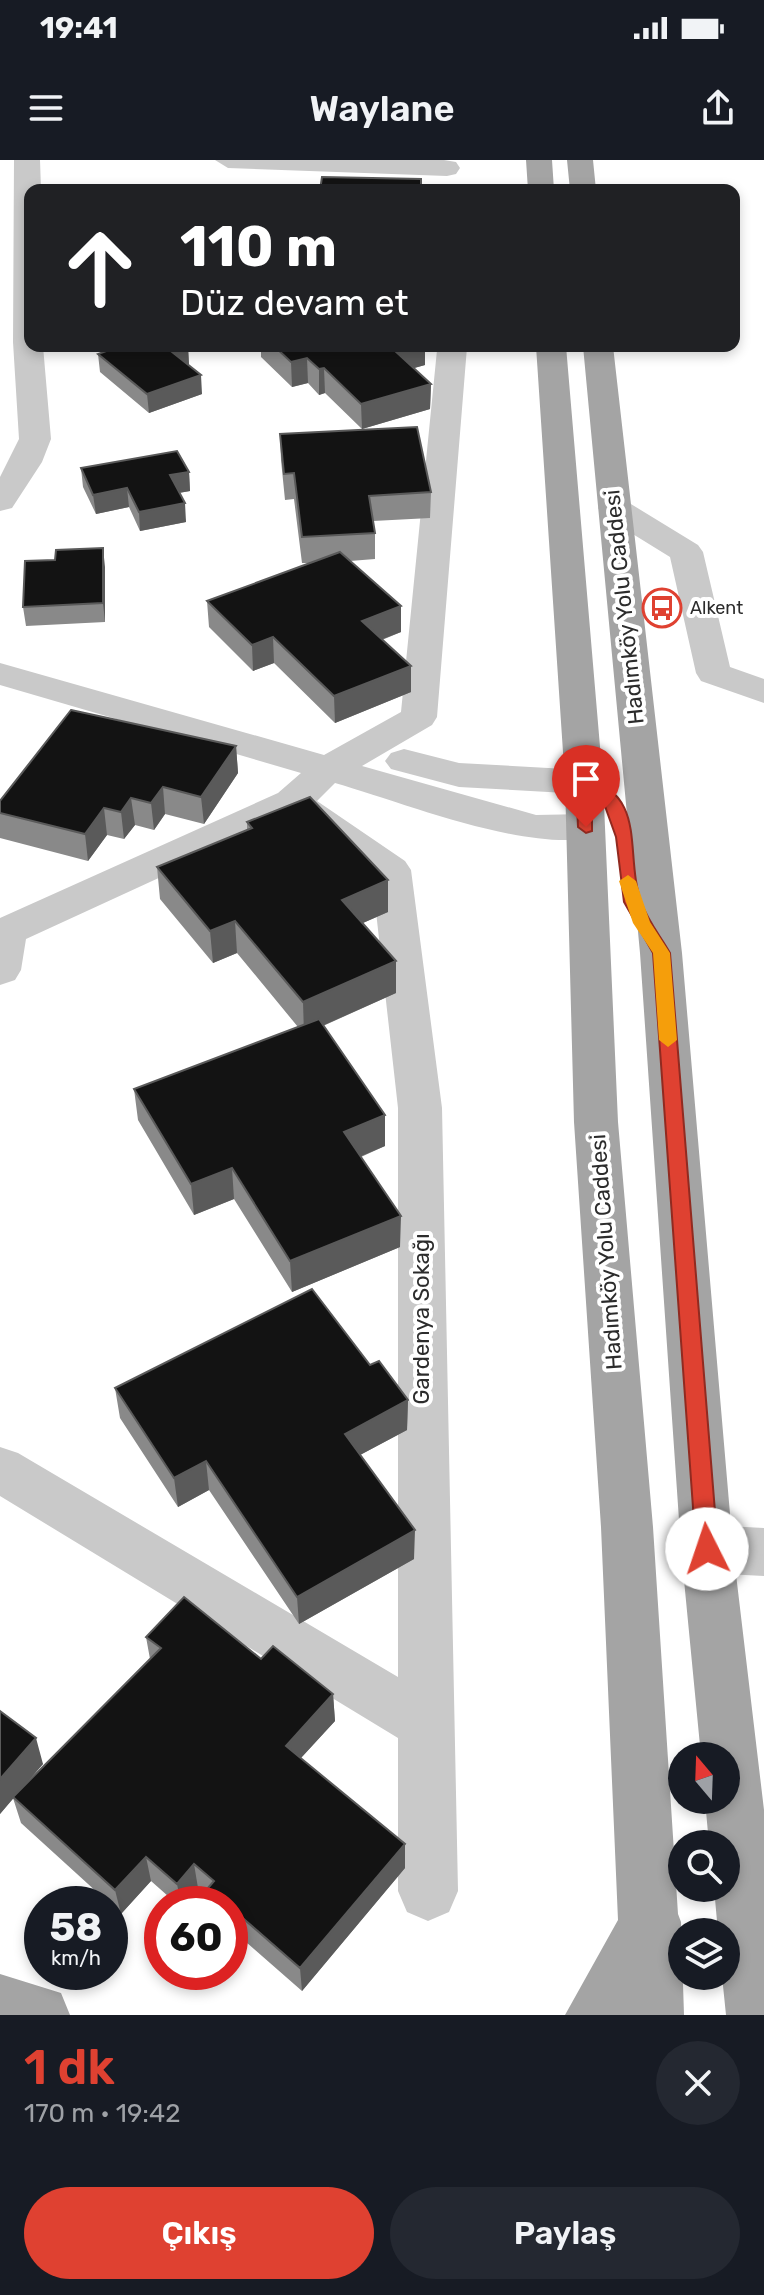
<!DOCTYPE html>
<html lang="tr">
<head>
<meta charset="utf-8">
<style>
	body { margin:0; font-family:Rubik,sans-serif; background:#242831; color:#f1f3f6; height:100vh; display:flex; flex-direction:column; font-size:30px; white-space:nowrap }
	* { box-sizing:border-box; margin:0 }
	p { font-size:26px; color:#9ea1a6 }
	.icon { flex:none; width:44px; height:44px; fill:none; stroke:currentColor; stroke-width:2; stroke-linecap:round; stroke-linejoin:round }
	.map { position:relative; height:1855px; overflow:hidden }
	.sheet { display:flex; flex-direction:column; background:#171b24; flex:1 }
	.sheet>* { flex:none }
	.guide { position:absolute; left:24px; top:24px; width:716px; height:168px; border-radius:16px; box-shadow:0 4px 12px #0003; background:#202124; color:#fff; overflow:hidden }
	.needle { width:52px; rotate:341deg }
	.controls { position:absolute; left:668px; top:1582px; display:grid; gap:16px }
	.controls a { display:grid; place-items:center; width:72px; height:72px; border-radius:50%; background:#171b24; box-shadow:0 4px 12px #0003; font-size:40px }
	.speed { position:absolute; left:24px; top:1726px; display:flex; gap:16px; font-size:40px; font-weight:700; text-align:center }
	.speed>* { display:grid; place-content:center; width:104px; height:104px; border-radius:50%; background:#171b24; box-shadow:0 4px 12px #0003; line-height:1 }
	.speed small { font-size:20px; font-weight:400 }
	.speed .limit { border:12px solid #d22; background:#fff; color:#111 }
	.pin { position:absolute; display:grid; place-items:center; width:68px; height:68px; color:#fff; margin:-82px -34px; border-radius:50% 50% 50% 0; rotate:-45deg; box-shadow:0 0 8px #0007 }
	.pin .icon { rotate:45deg }
	.me { position:absolute; width:88px; margin:-44px; rotate:356deg; stroke-linejoin:round; filter:drop-shadow(0 0 6px #0008) }
	.turn { display:flex; align-items:center; gap:28px; height:168px; padding:0 24px; font-size:36px }
	.turn .icon { width:104px; height:104px; stroke-width:2.5 }
	.turn b { display:block; font-size:56px; line-height:68px }
	.round { display:grid; place-items:center; flex:none; width:84px; height:84px; border-radius:42px; background:#242831 }
	.headline { display:flex; align-items:center; justify-content:space-between; height:136px; padding:0 24px }
	h1 { font-size:48px; font-weight:600; line-height:60px; color:#df4131 }
	.action { display:flex; gap:16px; margin-top:auto; padding:16px 24px }
	.action a { flex:1; height:92px; border-radius:48px; background:#df4131; color:#fff; font-size:32px; font-weight:600; line-height:92px; text-align:center }
	.action a+a { background:#242831; color:#f1f3f6 }
	.status { display:flex; justify-content:space-between; align-items:center; height:56px; padding:0 40px; background:#171b24; direction:ltr }
	.status svg { height:22px; fill:currentColor }
	header { display:flex; justify-content:space-between; align-items:center; height:104px; padding:0 24px; background:#171b24; font-size:36px; font-weight:600 }
	.map>svg:first-child { display:block }
	.lines { fill:none; stroke-linecap:round; stroke-linejoin:round }
	.minor { fill:#c9c9c9; fill-rule:evenodd }
	.major { fill:#a4a4a4; fill-rule:evenodd }
	.wall { fill:#898989 }
	.shaded-wall { fill:#5a5a5a }
	.building { fill:#131313; stroke:#5a5a5a; stroke-width:2 }
	.route { fill:#df4131; stroke:#912a20; stroke-width:2 }
	.slow { fill:#f59e0b }
	.labels { text-anchor:middle; dominant-baseline:central; stroke-width:8; stroke-linejoin:round; paint-order:stroke }
	.far-poi-label { font-size:18px; fill:#2c2c2c; stroke:#fff; text-anchor:start }
	.street-label { font-size:22px; fill:#2c2c2c; stroke:#fff }
</style>
</head>
<body>
<div class="status"><b>19:41</b><svg viewBox="0 0 49 12"><path d="M0 12V9h3v3zM5 12V6h3v6zM10 12V3h3v9zM15 12V0h3v12zM26 1h20v11H26zM47 4h2v5h-2z"/></svg></div>
<header><svg class="icon" aria-label="menu" viewBox="0 0 24 24"><path d="M4 6h16M4 12h16M4 18h16"/></svg>Waylane<svg class="icon" aria-label="share" viewBox="0 0 24 24"><path d="M12 15V3M7 8l5-5 5 5M5 13v7h14v-7"/></svg></header>
<div class="map">
<svg width="764" height="1855" viewBox="0 0 764 1855">
	<rect width="100%" height="100%" fill="#fff"/>
	<g class="lines">
		<path class="minor" d="M14,0H40L41,30H30V186H43L51,279L42,302L12,348L0,351V317L19,279L13,182Z
			M215,0H444L456,2L460,8L456,14L447,16L228,8Z
			M434,186L467,187L437,557L432,565L362,606L536,655L586,654L600,658L605,667L600,676C532,695 405,643 335,623L317,641L405,701L411,710L442,948L458,1731L449,1752L428,1761L407,1752L398,1731V1578L0,1336V1287L18,1293L398,1517V948L372,716L289,658L26,779L21,810L15,820L0,825V758L278,633L301,613L0,525V503L324,595L401,552L437,190Z
			M614,338L626,341L698,385L703,392L730,507L764,519V543L701,521L696,513L670,397L602,355L598,348L602,341Z
			M404,589L459,603L584,610L597,613L603,622L597,631L584,634L459,627L391,609L385,601L391,593Z
			M707,1365L764,1368V1416L707,1413L688,1406L681,1389L688,1372Z"/>
		<path class="major" d="M526,0H552L554,30H528Z
			M567,0H593L596,30H570Z
			M536,186H566L603,622L618,962L653,1367L678,1754L681,1762L684,1855H565L618,1760L601,1367L574,962L565,622Z
			M583,186H613L682,793L733,1389L764,1650V1855H726L722,1816H726V1772H718L714,1728H726V1684H709L705,1640H726V1596H701L681,1389L640,793Z
			M0,1814L61,1833L70,1855H0Z"/>
	</g>
	<path class="wall" d="M261,186H425V205L414,208L431,224L430,249L362,269L325,233L319,235L308,223L292,227L261,197Z
		M188,187L189,205L202,234L149,253L100,212L98,194Z
		M280,274L431,332L430,358L373,361L375,373V399L350,401L401,446V472L382,480L411,532L335,563L274,503L253,511L209,467L207,441L310,403H302L294,339L285,340L281,300Z
		M81,308L189,312L190,331L179,333L186,362L140,371L129,347L96,354L83,327Z
		M105,407V462L26,466L23,447Z
		M236,586L238,613L204,664L165,654L154,670L135,665L124,679L107,675L88,701L0,678V641Z
		M247,662L388,752L363,763L396,801V833L323,866L385,986L361,997L400,1087L292,1132L234,1039L194,1055L138,960L134,929L298,867L237,793L213,803L160,739L157,707L247,670Z
		M370,1205L408,1240L407,1270L360,1295L414,1399L299,1464L209,1330L178,1347L120,1258L115,1228Z
		M146,1477L261,1499L333,1534L335,1561L301,1598L405,1708L302,1831L230,1768V1744H211L210,1738L198,1728L185,1744H177L151,1721L121,1754L21,1663L13,1638L0,1654V1551L43,1604L20,1630L150,1499Z"/>
	<path class="shaded-wall" d="M405,186H425V205L393,214V189Z
		M188,187L189,205L172,192Z
		M307,198L308,223L292,227L291,202Z
		M324,208L325,233L319,235V209Z
		M201,215L202,234L149,253L147,234Z
		M431,224L430,249L362,269L361,244Z
		M189,312L190,331L172,334L170,315Z
		M127,328L129,347L96,354L93,335Z
		M185,343L186,362L140,371L139,352Z
		M103,388L105,407V462L103,443Z
		M401,446V472L362,487V461Z
		M273,477L274,503L253,511L252,485Z
		M411,506V532L335,563L334,536Z
		M236,586L238,613L204,664L201,637Z
		M163,627L165,654L154,670L151,643Z
		M131,638L135,665L124,679L121,652Z
		M104,648L107,675L88,701L85,674Z
		M388,720V752L342,772V740Z
		M235,761L237,793L213,803L210,771Z
		M396,801V833L304,874L303,842Z
		M385,955V986L345,1003L344,972Z
		M232,1008L234,1039L194,1055L191,1024Z
		M401,1056L400,1087L292,1132L290,1101Z
		M408,1240L407,1270L345,1303V1274Z
		M206,1301L209,1330L178,1347L174,1318Z
		M415,1370L414,1399L299,1464L297,1437Z
		M333,1534L335,1561L288,1612L286,1586Z
		M36,1578L43,1604L0,1654V1619Z
		M405,1684V1708L302,1831L300,1808Z
		M146,1697L151,1721L121,1754L115,1730Z
		M194,1704L198,1728L185,1744H181L177,1724Z"/>
	<path class="building" d="M322,17L421,19V30H320Z
		M120,186H187L188,187L172,192L201,215L147,234L98,194Z
		M274,186H405L393,189L431,224L361,244L324,208L319,209L307,198L291,202Z
		M417,267L431,332L369,336L375,373L302,377L294,313L284,314L280,274Z
		M177,291L189,312L170,315L185,343L139,352L127,328L93,335L81,308Z
		M103,388V443L23,447L25,401L55,400L56,390Z
		M340,392L401,446L362,461L411,506L334,536L273,477L252,485L207,441Z
		M71,550L236,586L201,637L163,627L151,643L131,638L121,652L104,648L85,674L0,653V641Z
		M310,637L388,720L342,740L396,801L303,842L235,761L210,771L157,707L252,668L247,662Z
		M319,859L385,955L344,972L401,1056L290,1101L232,1008L191,1024L134,929Z
		M312,1129L370,1205L379,1201L408,1240L345,1274L415,1370L297,1437L206,1301L174,1318L115,1228Z
		M184,1437L261,1499L273,1486L333,1534L286,1586L405,1684L300,1808L230,1747V1744H226L208,1728L214,1721L194,1704L177,1724L146,1697L115,1730L13,1637L161,1488L146,1477Z
		M0,1551L36,1578L0,1619Z"/>
	<path class="route" d="M584,617C650,636 623,695 642,744C648,761 661,777 670,793L718,1389L715,1396L707,1399L699,1396L696,1389L653,793L624,742L616,677L601,635L592,632V671L586,673L578,667L576,622Z"/>
	<path class="slow" d="M628,715L636,721L650,762L670,793L677,880L668,887L659,880L653,793L633,763L619,721Z"/>
	<defs>
		<g id="bus-ring" transform="scale(2)"><circle r="9.5" fill="#fff" stroke="#df4131" stroke-width="1.5"/><path d="M-5-6H5V4H4V6H2V4H-2V6H-4V4H-5ZM-3.5-4V0h7V-4ZM-3.5 1.2v1.5H-2V1.2ZM2 1.2v1.5H3.5V1.2Z" fill="#df4131"/></g>
	</defs>
	<g fill-rule="evenodd">
		<use href="#bus-ring" x="662" y="448"/>
	</g>
	<g class="labels">
		<g class="far-poi-label">
			<text x="690" y="448">Alkent</text>
		</g>
		<g class="street-label">
			<text transform="translate(624 447) rotate(-96)">Hadımköy Yolu Caddesi</text>
			<text transform="translate(606 1092) rotate(-94)">Hadımköy Yolu Caddesi</text>
			<text transform="translate(421 1159) rotate(-90)">Gardenya Sokağı</text>
		</g>
	</g>
</svg>
<div class="controls">
<a><svg class="needle" viewBox="-14 -14 28 28"><path d="M0-13l5 13h-10z" fill="#e53935"/><path d="M0 13l5-13h-10z" fill="#9ea1a6"/></svg></a>
<a><svg class="icon" aria-label="search" viewBox="0 0 24 24"><circle cx="10" cy="10" r="6"/><path d="M15 15l6 6"/></svg></a>
<a><svg class="icon" aria-label="layers" viewBox="0 0 24 24"><path d="M12 4l9 5-9 5-9-5zM3 14l9 5 9-5"/></svg></a>
</div>
<div class="speed"><div>58<small>km/h</small></div><div class="limit">60</div></div>
<div class="pin" style="left:586px;top:667px;background:#d93025"><svg class="icon" aria-label="arrive" viewBox="0 0 24 24"><path d="M6 21V4h12l-3 4 3 4H6"/></svg></div>
<svg class="me" style="left:707px;top:1389px" viewBox="-20 -20 40 40"><circle r="19" fill="#fff"/><path d="M0-13L10 11 0 6-10 11z" fill="#df4131"/></svg>
<div class="guide">
<div class="turn"><svg class="icon" aria-label="ahead" viewBox="0 0 24 24"><path d="M12 20V5M6 11l6-6 6 6"/></svg><div><b>110 m</b>Düz devam et</div></div>
</div>
</div>
<section class="sheet">
<div class="headline"><div><h1>1 dk</h1><p>170 m · 19:42</p></div><a class="round"><svg class="icon" aria-label="close" viewBox="0 0 24 24"><path d="M6 6l12 12M18 6L6 18"/></svg></a></div>
<div class="action"><a>Çıkış</a><a>Paylaş</a></div>
</section>
</body>
</html>
